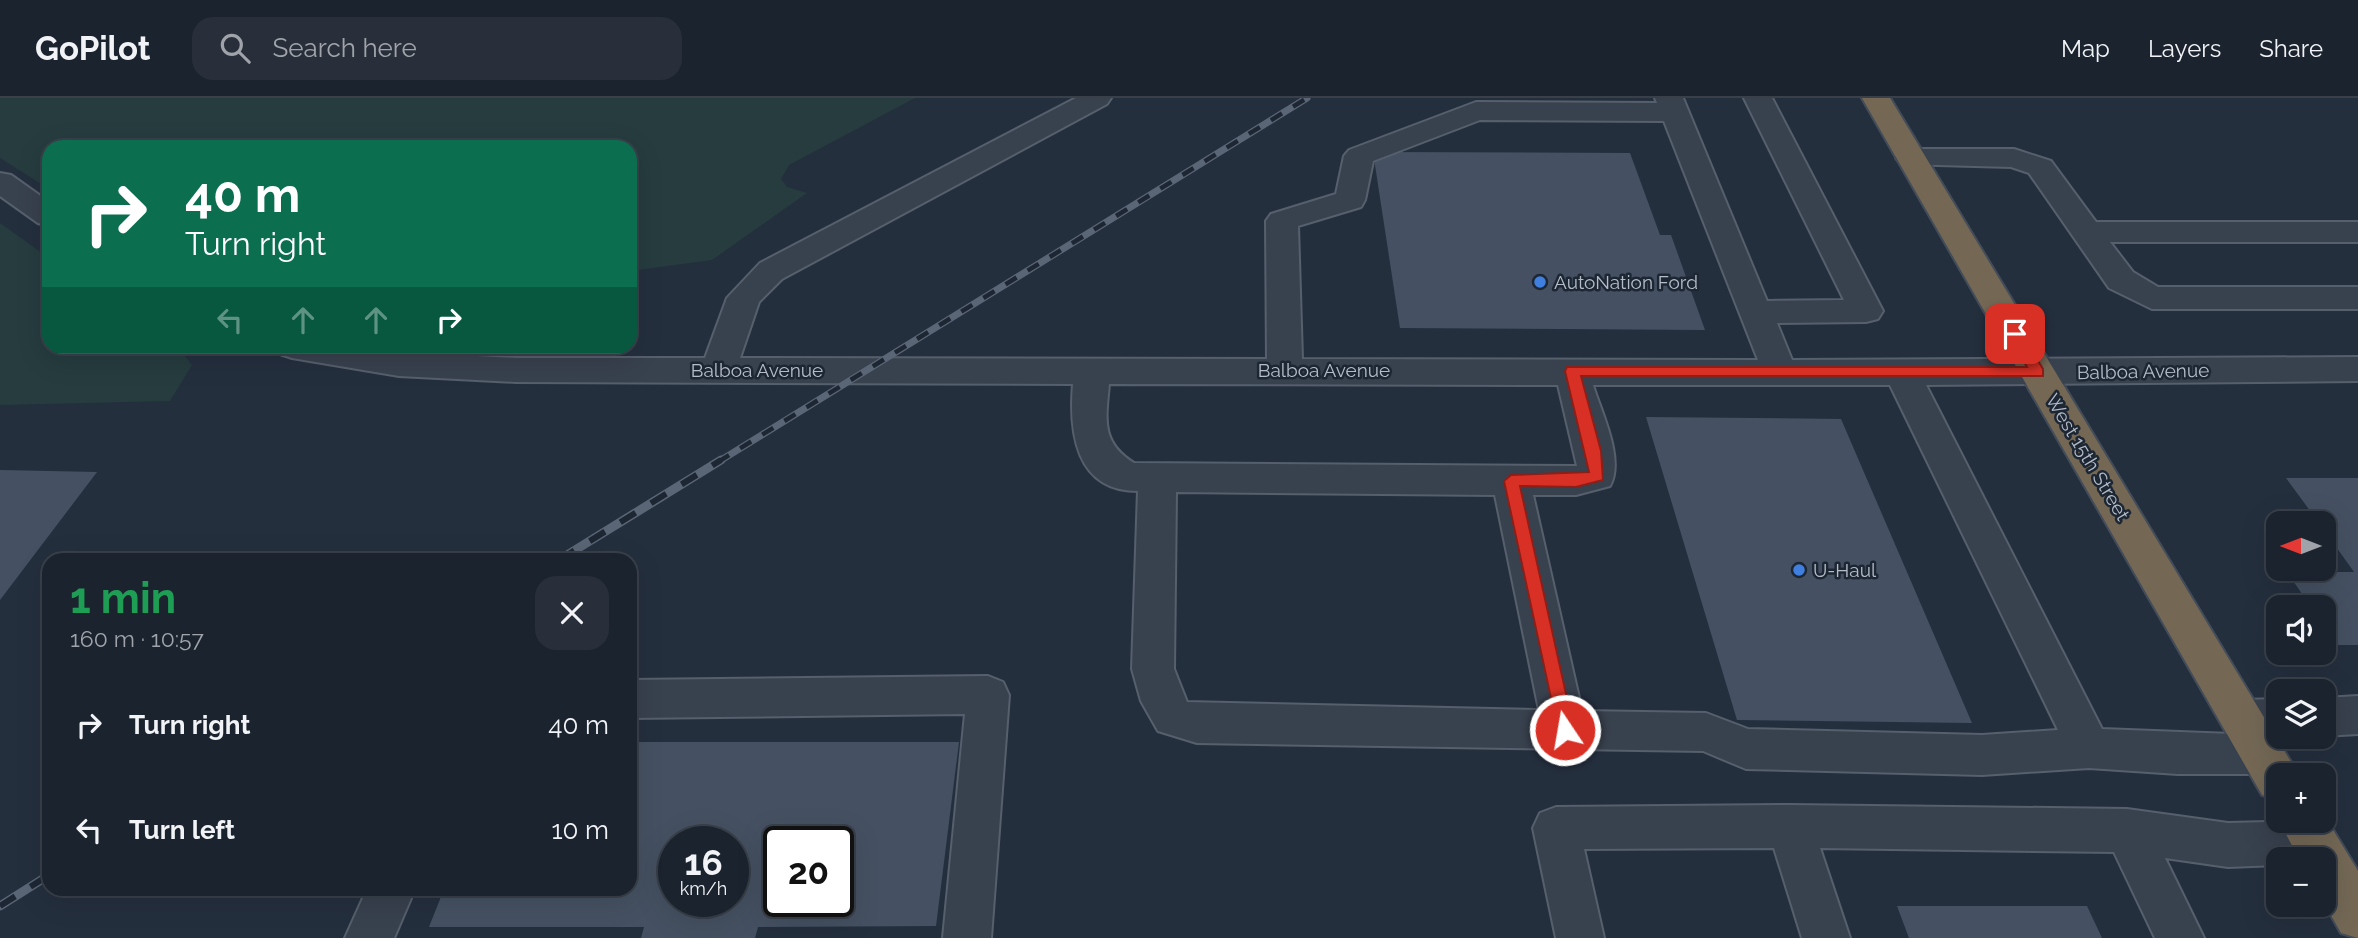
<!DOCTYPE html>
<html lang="en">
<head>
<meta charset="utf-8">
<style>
	body { margin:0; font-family:Raleway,sans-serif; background:#282f3a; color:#f1f3f6; height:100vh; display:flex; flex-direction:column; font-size:26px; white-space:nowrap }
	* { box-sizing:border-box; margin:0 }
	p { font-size:23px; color:#a0a4aa }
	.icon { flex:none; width:38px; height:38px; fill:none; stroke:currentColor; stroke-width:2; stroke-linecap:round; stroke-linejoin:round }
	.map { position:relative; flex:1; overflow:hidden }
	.side { position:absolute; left:42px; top:455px; width:595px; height:343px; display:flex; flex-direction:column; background:#1b232e; border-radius:21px; box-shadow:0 7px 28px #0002,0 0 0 2px #39404a }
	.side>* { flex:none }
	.hud { position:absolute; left:42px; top:42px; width:595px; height:214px; border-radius:21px; box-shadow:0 7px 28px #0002,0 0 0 2px #39404a; background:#0b6e4f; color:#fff; overflow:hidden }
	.needle { width:46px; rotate:270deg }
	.tools { position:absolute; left:2266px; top:413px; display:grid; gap:14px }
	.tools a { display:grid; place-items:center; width:70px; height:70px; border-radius:14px; background:#1b232e; box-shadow:0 7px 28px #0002,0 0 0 2px #39404a; font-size:35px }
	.speed { position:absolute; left:658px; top:728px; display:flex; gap:14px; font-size:35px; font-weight:700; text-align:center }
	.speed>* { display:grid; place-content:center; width:91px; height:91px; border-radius:50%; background:#1b232e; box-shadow:0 7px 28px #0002,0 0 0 2px #39404a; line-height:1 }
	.speed small { font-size:18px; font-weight:400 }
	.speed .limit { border:4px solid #111; border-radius:10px; background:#fff; color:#111 }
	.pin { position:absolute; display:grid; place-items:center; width:60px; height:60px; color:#fff; margin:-30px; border-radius:14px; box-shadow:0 4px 10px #0006 }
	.me { position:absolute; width:77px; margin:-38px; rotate:348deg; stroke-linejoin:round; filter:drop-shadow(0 0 5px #0008) }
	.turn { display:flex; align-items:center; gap:24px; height:147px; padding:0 28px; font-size:32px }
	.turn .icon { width:91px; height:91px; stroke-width:2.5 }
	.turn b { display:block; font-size:49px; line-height:60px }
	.lanes { display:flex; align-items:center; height:66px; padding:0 28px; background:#0003; justify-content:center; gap:35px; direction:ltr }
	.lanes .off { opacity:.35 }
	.round { display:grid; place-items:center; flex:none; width:74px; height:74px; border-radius:21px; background:#282f3a }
	.headline { display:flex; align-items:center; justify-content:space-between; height:119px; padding:0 28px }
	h1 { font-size:42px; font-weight:700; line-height:52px; color:#1e9e55 }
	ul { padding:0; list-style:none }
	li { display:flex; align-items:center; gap:21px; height:105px; padding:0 28px }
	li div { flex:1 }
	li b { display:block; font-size:26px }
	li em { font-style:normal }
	header { display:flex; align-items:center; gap:42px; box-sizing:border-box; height:98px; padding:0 35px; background:#1b232e; border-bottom:2px solid #39404a }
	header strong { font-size:33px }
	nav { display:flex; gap:38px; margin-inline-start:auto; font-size:24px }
	.search { width:490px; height:63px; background:#282f3a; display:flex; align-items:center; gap:18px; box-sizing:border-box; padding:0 24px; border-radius:21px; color:#a0a4aa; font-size:26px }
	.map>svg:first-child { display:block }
	.green { fill:#263c3f }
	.building { fill:#455162; fill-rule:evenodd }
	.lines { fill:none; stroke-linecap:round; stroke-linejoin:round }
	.minor-casing { stroke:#565f6c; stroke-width:4 }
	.highway-casing { stroke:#434c59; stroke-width:4 }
	.minor { fill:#38414e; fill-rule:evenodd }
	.highway { fill:#746855; fill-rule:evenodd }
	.rail-far1-casing { stroke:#5a6575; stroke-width:7 }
	.rail-casing { stroke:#5a6575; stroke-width:9 }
	.rail-far1 { stroke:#1d2633; stroke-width:4.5; stroke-dasharray:13; stroke-linecap:butt }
	.rail { stroke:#1d2633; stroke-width:6; stroke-dasharray:18; stroke-linecap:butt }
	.route { fill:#d93025; stroke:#8d1f18; stroke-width:2 }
	.shop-dot { fill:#3f7fe0; stroke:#1d2633; stroke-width:2.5 }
	.labels { text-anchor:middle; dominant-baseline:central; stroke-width:5; stroke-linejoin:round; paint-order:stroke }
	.poi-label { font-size:19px; fill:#b4bcc9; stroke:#1d2633; text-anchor:start }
	.street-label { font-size:19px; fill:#b4bcc9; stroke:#1d2633 }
</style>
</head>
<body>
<header>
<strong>GoPilot</strong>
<div class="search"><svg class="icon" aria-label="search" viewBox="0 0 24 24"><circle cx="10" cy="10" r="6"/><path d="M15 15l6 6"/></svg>Search here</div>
<nav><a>Map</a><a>Layers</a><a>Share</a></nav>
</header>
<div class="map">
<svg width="2358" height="840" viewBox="0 0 2358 840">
	<rect width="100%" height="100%" fill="#242f3e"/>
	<path class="green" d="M0,0H915L789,67L781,81L787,89L807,95L712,162L630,173V49H49V91L0,60Z
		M0,125L49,160V248L178,249L192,267L170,303L0,307Z"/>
	<path class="building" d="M1373,54L1630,55L1660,137H1671L1705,232L1400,230Z
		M1646,319L1841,321L1972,625L1737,622Z
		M0,372L97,374L0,502Z
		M2286,380H2358V547H2336L2324,529V509H2311L2287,474H2354L2324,432V425H2319Z
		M630,644H959L936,828L758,829L755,840H641L644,829H429L444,791H630ZM674,744H733V803H674ZM779,744H838V803H779Z
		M1897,808H2087L2102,840H1909Z"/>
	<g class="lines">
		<g class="minor-casing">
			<path id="minor" d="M1076,0H1111L1107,6L782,181L759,204L740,260L1267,261L1266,123L1271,116L1336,96L1344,58L1349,52L1476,4L1657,5L1655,0H1683L1767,203L1844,202L1744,0H1772L1883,213L1878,221L1866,224L1777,225L1792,262L2358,259V283L1926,287L2102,631L2232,636L2227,634L2220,621L2227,608L2242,602L2278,601L2279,639H2271L2279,642L2285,656L2279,670L2263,676H2178L2089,670L1982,677L1746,671L1703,653L1197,645L1158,633L1141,603L1132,571L1138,393C1075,393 1069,333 1073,286L516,284L399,278L292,260L280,256L275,248H367L399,254L516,260H705L727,200L760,165ZM1480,22L1664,23L1758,262L1302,261L1298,128L1361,109L1365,102L1373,63ZM1109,286L1558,287L1577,368L1134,365C1100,344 1106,320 1109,286ZM1593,287H1890L2058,632L1982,637L1748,631L1706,615L1582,613L1533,397H1576L1610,388C1625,361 1601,314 1593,287ZM1176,394L1495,397L1539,612L1187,604L1174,571Z
				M1911,51H2014L2051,63L2096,124H2358V144H2110L2133,174L2158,189H2358V211H2152L2109,190L2029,75L2011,69L1901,66L1896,60L1901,54Z
				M0,75L11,77L49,104V128L38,125L0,98Z
				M988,578L1003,584L1009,597L991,840H943L965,616L630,620V582Z
				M2358,598V636L2324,638V600Z
				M1790,707L2127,711L2228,725L2315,723L2330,729L2337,744L2330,759L2278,761V767L2228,769L2165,760L2204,840H2155L2114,754L1820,750L1850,840H1802L1774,750L1584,751L1604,840H1556L1533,730L1540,715L1556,709Z
				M367,791H415L394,840H345Z"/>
		</g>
		<g class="highway-casing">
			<path id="highway" d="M1862,0H1890L2294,669L2298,677H2278V703L2262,697Z
				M2324,717L2358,773V840L2341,835L2324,805V761H2299L2279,723H2324Z"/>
		</g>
		<use href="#minor" class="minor"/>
		<use href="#highway" class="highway"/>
		<g class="rail-far1-casing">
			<path id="rail-far1" d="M718,364L1307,0"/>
		</g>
		<g class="rail-casing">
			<path id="rail" d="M559,462L721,362
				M0,808L49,777"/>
		</g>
		<use href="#rail-far1" class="rail-far1"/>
		<use href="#rail" class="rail"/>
	</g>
	<path class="route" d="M2015,232L2020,233L2043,271V278H1581L1601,353L1603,382L1576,389L1520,388L1574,632L1572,637H1559L1504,383L1511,377L1589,374L1565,273L1567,269H2027L2008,236Z"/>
	<g class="shop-dot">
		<circle cx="1540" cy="184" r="7"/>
		<circle cx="1799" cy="472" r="7"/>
	</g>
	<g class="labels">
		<g class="poi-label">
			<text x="1554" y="184">AutoNation Ford</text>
			<text x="1813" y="472">U-Haul</text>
		</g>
		<g class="street-label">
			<text x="757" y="272">Balboa Avenue</text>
			<text x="1324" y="272">Balboa Avenue</text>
			<text transform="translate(2143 273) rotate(-1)">Balboa Avenue</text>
			<text transform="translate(2088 359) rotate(59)">West 15th Street</text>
		</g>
	</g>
</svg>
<div class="tools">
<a><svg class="needle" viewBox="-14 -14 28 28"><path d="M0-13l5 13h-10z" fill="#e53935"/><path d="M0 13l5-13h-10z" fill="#a0a4aa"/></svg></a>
<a><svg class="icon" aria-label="sound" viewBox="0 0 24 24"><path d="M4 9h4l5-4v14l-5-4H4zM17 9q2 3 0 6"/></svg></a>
<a><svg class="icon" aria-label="layers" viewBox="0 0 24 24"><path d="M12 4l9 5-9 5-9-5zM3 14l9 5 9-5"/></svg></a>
<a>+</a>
<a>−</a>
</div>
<div class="speed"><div>16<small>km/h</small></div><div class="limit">20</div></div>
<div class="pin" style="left:2015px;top:236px;background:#d93025"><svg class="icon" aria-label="arrive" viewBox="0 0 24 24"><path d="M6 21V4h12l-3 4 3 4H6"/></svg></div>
<svg class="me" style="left:1565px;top:632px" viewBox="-20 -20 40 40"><circle r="17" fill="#d93025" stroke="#fff" stroke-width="3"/><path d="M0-11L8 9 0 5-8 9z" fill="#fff"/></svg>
<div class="hud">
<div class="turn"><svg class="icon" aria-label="right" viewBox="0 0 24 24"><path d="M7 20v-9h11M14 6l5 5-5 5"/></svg><div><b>40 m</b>Turn right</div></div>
<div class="lanes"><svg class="icon off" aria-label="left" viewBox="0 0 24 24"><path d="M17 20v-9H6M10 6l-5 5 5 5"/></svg><svg class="icon off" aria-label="ahead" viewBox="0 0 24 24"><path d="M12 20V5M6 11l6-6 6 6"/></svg><svg class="icon off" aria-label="ahead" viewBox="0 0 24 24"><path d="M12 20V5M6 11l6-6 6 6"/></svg><svg class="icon" aria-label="right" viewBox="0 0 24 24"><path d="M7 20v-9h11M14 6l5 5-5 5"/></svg></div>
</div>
<section class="side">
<div class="headline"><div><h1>1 min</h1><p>160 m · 10:57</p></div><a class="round"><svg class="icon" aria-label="close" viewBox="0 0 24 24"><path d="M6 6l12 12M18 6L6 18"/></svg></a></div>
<ul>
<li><svg class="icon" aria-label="right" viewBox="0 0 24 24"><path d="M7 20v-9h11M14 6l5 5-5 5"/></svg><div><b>Turn right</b></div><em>40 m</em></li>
<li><svg class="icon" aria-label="left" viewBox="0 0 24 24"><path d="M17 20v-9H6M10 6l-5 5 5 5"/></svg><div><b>Turn left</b></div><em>10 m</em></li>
</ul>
</section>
</div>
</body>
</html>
